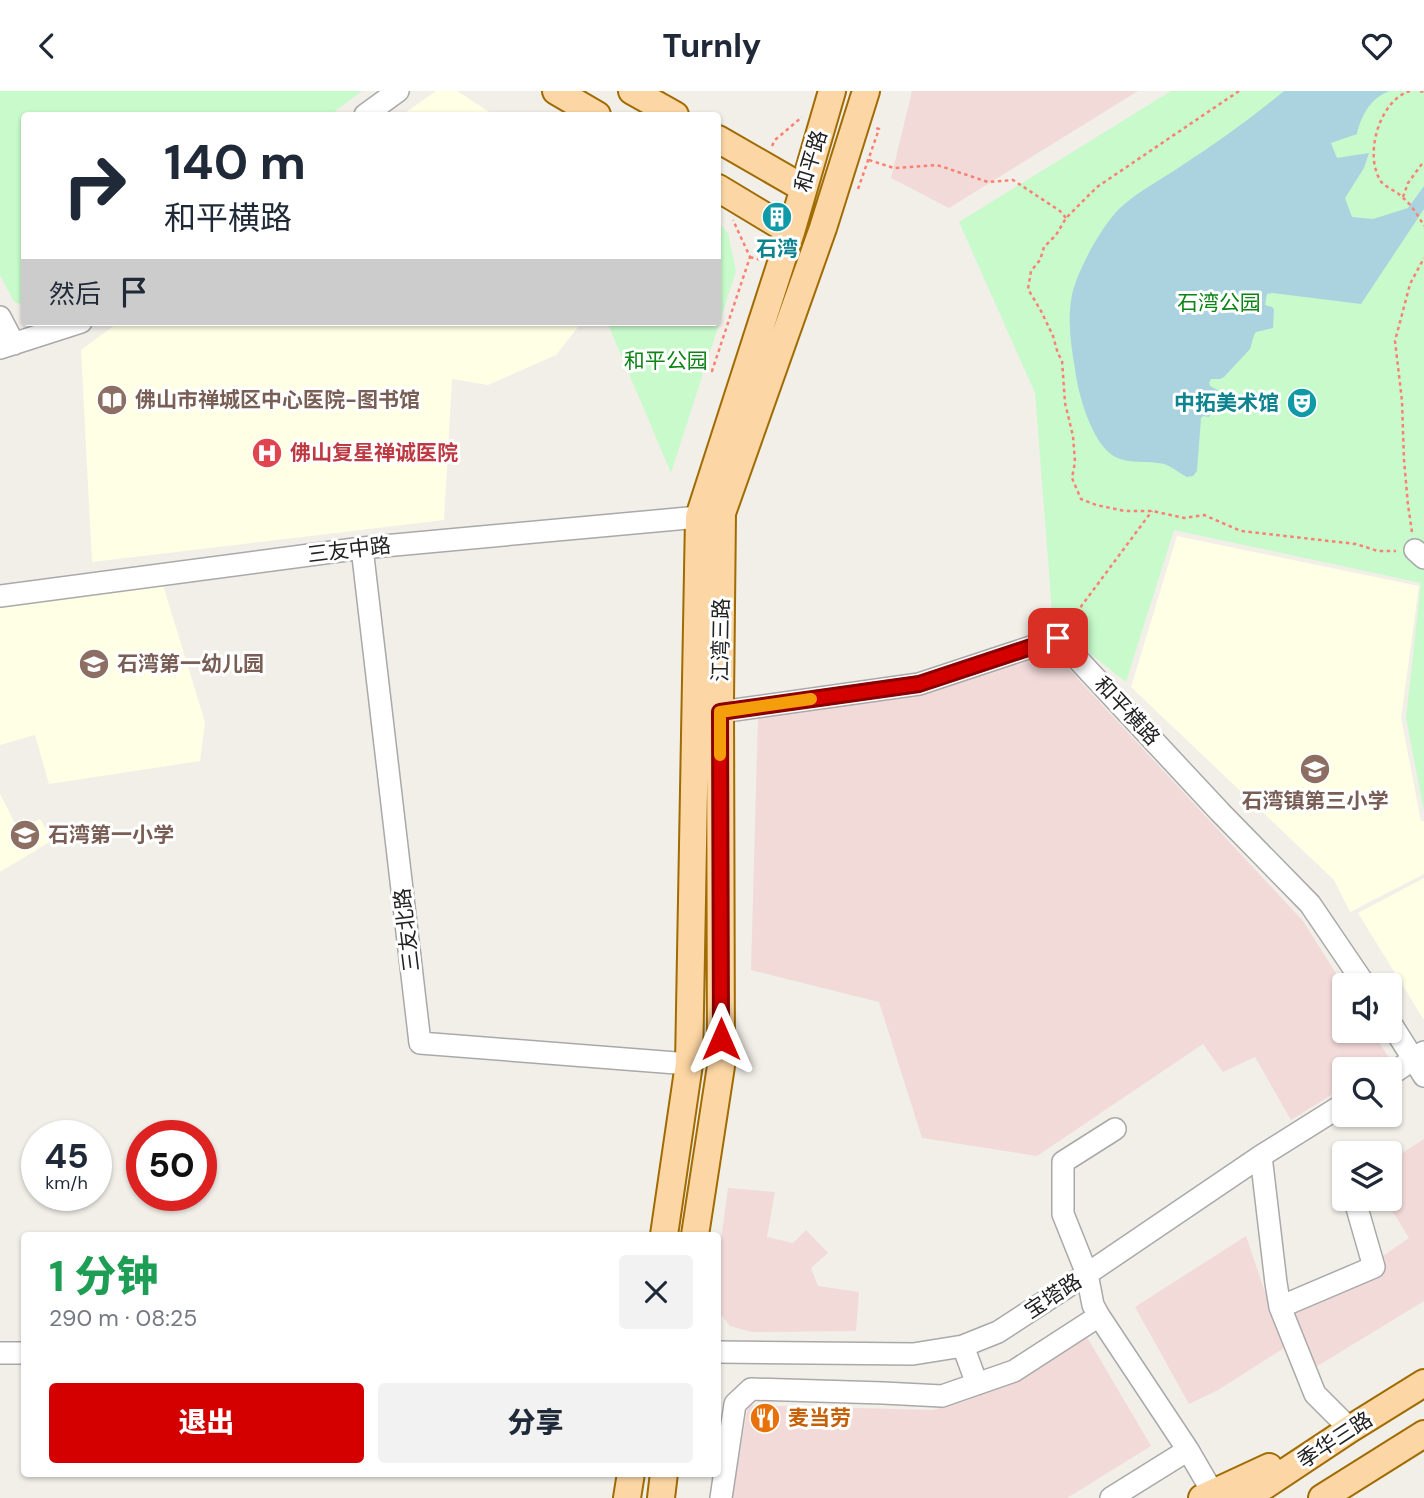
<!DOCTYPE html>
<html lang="zh">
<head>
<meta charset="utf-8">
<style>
	body { margin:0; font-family:"DM Sans","Noto Sans SC",sans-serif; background:#f2f2f3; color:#1f2937; height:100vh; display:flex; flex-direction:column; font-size:26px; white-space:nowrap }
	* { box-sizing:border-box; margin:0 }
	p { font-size:23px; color:#747a83 }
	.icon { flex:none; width:38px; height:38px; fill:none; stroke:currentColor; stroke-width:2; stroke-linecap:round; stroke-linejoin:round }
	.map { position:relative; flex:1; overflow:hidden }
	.drawer { position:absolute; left:21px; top:1141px; width:700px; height:245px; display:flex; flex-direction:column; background:#fff; border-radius:7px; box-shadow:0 2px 5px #0004 }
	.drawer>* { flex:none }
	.hud { position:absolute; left:21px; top:21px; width:700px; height:214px; border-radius:7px; box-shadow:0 2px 5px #0004; background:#fff; color:#1f2937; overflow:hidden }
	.fabs { position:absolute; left:1332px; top:882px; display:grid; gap:14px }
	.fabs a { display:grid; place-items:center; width:70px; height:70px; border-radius:7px; background:#fff; box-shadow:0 2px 5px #0004; font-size:35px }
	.speed { position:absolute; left:21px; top:1029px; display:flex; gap:14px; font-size:35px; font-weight:700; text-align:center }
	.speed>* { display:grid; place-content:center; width:91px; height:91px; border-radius:50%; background:#fff; box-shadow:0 2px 5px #0004; line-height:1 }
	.speed small { font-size:18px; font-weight:400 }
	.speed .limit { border:10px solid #d22; background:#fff; color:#111 }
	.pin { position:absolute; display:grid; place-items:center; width:60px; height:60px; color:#fff; margin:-30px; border-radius:14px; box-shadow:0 4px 10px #0006 }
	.me { position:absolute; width:77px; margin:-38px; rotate:0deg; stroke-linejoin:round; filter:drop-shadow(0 0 5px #0008) }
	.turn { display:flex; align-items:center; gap:24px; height:147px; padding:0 28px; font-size:32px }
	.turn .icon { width:91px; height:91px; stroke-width:2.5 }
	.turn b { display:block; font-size:49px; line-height:60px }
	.then { display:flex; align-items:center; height:66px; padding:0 28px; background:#0003; gap:14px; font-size:26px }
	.round { display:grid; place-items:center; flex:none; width:74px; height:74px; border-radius:7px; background:#f2f2f3 }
	.head { display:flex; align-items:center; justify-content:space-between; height:119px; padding:0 28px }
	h1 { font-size:42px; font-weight:800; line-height:52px; color:#1e9e55 }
	.button { display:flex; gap:14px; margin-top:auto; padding:14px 28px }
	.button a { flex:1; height:80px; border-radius:7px; background:#d40000; color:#fff; font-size:28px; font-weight:800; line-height:80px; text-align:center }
	.button a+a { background:#f2f2f3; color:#1f2937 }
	header { display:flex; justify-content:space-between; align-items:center; height:91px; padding:0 28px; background:#fff; font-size:32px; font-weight:800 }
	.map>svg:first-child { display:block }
	.commercial { fill:#f2dad9 }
	.education { fill:#ffffe5 }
	.park { fill:#c8facc }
	.water { fill:#aad3df }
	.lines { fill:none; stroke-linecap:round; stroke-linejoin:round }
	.minor-casing { stroke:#a9a9a9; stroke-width:24 }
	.major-casing { stroke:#a06b00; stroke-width:30 }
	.path { stroke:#fa8072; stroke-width:2.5; stroke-dasharray:3.5 3.5; stroke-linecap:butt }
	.minor { stroke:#fff; stroke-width:21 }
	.major { stroke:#fcd6a4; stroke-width:26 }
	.route-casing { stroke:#8a0000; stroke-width:18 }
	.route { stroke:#d40000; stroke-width:12 }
	.slow { stroke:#f59e0b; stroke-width:12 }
	.labels { text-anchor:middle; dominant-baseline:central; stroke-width:6; stroke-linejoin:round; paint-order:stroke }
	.street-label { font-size:21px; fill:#222; stroke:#fff }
	.culture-label { font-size:21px; font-weight:bold; fill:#0d838f; stroke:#fff }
	.park-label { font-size:21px; fill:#0c8416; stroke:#fff }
	.education-label { font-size:21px; font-weight:bold; fill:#785e54; stroke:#fff; text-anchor:start }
	.health-label { font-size:21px; font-weight:bold; fill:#be3a42; stroke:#fff; text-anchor:start }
	.food-label { font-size:21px; font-weight:bold; fill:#c56008; stroke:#fff; text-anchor:start }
</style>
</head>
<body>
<header><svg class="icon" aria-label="back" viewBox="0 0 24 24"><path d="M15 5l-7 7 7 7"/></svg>Turnly<svg class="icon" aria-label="heart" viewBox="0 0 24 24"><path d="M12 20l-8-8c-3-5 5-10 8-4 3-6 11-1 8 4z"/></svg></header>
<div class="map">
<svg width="1424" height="1407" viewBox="0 0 1424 1407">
	<rect width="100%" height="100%" fill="#f2efe9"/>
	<path class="commercial" d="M912,0H1138L949,117L891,87Z
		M1052,560L1303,830L1344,895V940H1372L1389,967L1371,978H1344V996L1291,1029L1255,966L1223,981L1203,953L1037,1065L922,1047L879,911L751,879L758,626L905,607Z
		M1424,1048V1210L1311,1279L1288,1222L1359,1194L1385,1177L1380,1167L1409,1147L1385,1108H1390V1070Z
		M728,1097L775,1101L767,1146L793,1152L806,1139L828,1162L811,1177L818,1195L859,1201L856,1240L752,1241L730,1235L718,1220V1171Z
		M1246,1145L1284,1257L1218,1299L1189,1313L1135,1216Z
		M1087,1246L1151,1355L1067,1407H732L748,1314L933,1319L968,1309Z"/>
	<path class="education" d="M436,0H457L494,24H402Z
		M119,231H582L556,264L488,294L452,288L444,429L92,471L81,259Z
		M1177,445L1419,495L1401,627L1421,730H1424V783L1350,821L1334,789L1131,596Z
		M162,491L205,631L200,670L49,693L35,644L0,654V515Z
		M0,703L18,738L40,728L53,749L0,781Z
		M1424,787V929L1358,822Z"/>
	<path class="park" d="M0,0H362L330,24H24V214L14,211L0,184Z
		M1171,0H1424V720L1406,627L1421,492L1174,439L1126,591L1053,533L1035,302L959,131Z
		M718,131L728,142L736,180L671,382L607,231H718Z"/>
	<path class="water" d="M1284,0H1390C1371,6 1361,25 1357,43L1331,52L1337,67L1369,62L1364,77L1345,107L1352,126L1373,128L1408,117L1424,95V118L1361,213L1272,202L1267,203L1265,214L1272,216L1274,218L1273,237L1256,241L1254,244L1250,258L1224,286L1220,288H1211L1209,292L1210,295L1223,302L1226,308L1222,320L1214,318L1209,326L1203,325L1201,327L1197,380L1193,385L1187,386C1179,382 1173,376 1164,373C1147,369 1127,374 1112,364C1091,349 1078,303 1075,278C1071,254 1067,229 1072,204C1077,180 1102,134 1120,117C1138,100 1161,89 1181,75C1217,52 1251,27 1284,0Z"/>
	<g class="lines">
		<g class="minor-casing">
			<path id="minor" d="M365,24L398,0
				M0,226L14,253
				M0,257L81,231
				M362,457L420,952L689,973
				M1415,459L1424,467
				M0,505L362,457L699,426
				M720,621L919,593L1058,547L1220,721L1310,813L1365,894
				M1390,931L1424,985
				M1390,984L1424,961
				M1261,1065L1276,1192L1280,1216L1315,1303L1350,1338
				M1280,1216L1374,1176L1357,1117
				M963,1255L977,1293
				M718,1261L913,1263L963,1255L998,1241L1087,1183L1261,1065L1344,1013
				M0,1262H24
				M1188,1359L1213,1402
				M721,1407L735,1313L751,1298L883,1302L942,1305L1014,1280L1099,1225
				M1111,1407L1188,1359L1099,1225L1093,1214L1087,1183L1063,1123V1071L1115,1038"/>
		</g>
		<g class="major-casing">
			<path id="major" d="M556,0L597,24
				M632,0L675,24
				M718,48L803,97
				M718,97L791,141
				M664,1144L689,973L699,426L791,141L832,0
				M695,1144L721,975L720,610L722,422L823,137L866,0
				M627,1407L631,1382
				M661,1407L664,1382
				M1202,1407L1269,1376
				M1246,1407L1350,1338L1424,1292
				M1322,1407L1424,1343"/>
		</g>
		<path class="path" d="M1239,0L1097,96L1066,127L1056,144L1044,156L1040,169L1031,180L1028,198L1041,220L1053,245L1058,263L1062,269L1065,312L1073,345L1075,371L1072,387L1081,408L1096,414L1125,420H1152L1184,427L1204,424L1241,440L1356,453L1378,460H1396
			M1410,0C1380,9 1364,62 1380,89C1384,96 1395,99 1401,105C1411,113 1418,124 1424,135
			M1420,0L1424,1
			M772,55L775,49L802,26
			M869,69L894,77L937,74L988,91L1013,89L1060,120L1066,127
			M858,98L879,38L876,37
			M1403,106L1408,92L1424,70
			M750,166L761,169
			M689,264L686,272L712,280L750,166L733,129
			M1412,441L1408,414L1404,369L1402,310L1395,250L1410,193L1424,167
			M1068,533L1152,420"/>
		<use href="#minor" class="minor"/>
		<use href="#major" class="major"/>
	</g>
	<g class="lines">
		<g class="route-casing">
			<path id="route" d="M721,948L720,621L919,593L1058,547"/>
		</g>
		<use href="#route" class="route"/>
		<path class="slow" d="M720,664V621L811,608"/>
	</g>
	<defs>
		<g id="building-disc" transform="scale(1.575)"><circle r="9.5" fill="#0f9aa8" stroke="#fff"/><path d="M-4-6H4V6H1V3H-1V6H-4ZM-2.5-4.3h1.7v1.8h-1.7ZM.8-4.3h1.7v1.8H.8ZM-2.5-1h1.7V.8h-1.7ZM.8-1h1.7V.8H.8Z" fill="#fff"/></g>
		<g id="library-disc" transform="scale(1.575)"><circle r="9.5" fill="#8d6e63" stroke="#fff"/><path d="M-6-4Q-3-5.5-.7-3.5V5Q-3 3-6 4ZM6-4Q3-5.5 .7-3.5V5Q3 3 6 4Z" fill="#fff"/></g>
		<g id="theatre-disc" transform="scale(1.575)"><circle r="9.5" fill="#0f9aa8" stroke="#fff"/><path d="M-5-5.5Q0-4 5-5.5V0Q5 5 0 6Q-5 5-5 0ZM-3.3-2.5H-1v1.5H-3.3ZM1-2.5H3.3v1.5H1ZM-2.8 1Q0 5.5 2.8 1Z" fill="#fff"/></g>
		<g id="hospital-disc" transform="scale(1.575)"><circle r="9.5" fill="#e0444e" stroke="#fff"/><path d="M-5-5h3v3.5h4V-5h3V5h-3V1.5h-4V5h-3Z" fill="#fff"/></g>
		<g id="school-disc" transform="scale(1.575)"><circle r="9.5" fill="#8d6e63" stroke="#fff"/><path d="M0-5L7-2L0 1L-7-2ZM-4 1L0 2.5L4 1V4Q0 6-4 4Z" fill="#fff"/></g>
		<g id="restaurant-disc" transform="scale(1.575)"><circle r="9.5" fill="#e8710a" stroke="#fff"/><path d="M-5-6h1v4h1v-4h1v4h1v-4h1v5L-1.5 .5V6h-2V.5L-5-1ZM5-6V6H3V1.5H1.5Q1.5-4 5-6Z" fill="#fff"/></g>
	</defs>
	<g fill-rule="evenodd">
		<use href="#building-disc" x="777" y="126"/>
		<use href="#library-disc" x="112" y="309"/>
		<use href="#theatre-disc" x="1302" y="312"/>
		<use href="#hospital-disc" x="267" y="362"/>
		<use href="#school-disc" x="94" y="573"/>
		<use href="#school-disc" x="1315" y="678"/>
		<use href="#school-disc" x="25" y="744"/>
		<use href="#restaurant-disc" x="765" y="1327"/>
	</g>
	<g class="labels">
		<g class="street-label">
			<text transform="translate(811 70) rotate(-73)">和平路</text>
			<text transform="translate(349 459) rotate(-7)">三友中路</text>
			<text transform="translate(721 549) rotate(-89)">江湾三路</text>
			<text transform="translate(1127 620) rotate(47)">和平横路</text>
			<text transform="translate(407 839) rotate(-97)">三友北路</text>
			<text transform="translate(1053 1205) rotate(-33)">宝塔路</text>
			<text transform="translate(1335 1349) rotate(-33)">季华三路</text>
		</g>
		<g class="culture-label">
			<text x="777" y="158">石湾</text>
			<text x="1279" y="312" text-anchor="end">中拓美术馆</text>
		</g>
		<g class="park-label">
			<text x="1219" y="212">石湾公园</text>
			<text x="666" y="270">和平公园</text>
		</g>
		<g class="education-label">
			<text x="135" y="309">佛山市禅城区中心医院-图书馆</text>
			<text x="117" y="573">石湾第一幼儿园</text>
			<text x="1315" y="710" text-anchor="middle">石湾镇第三小学</text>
			<text x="48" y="744">石湾第一小学</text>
		</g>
		<g class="health-label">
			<text x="290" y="362">佛山复星禅诚医院</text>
		</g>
		<g class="food-label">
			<text x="788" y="1327">麦当劳</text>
		</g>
	</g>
</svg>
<div class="fabs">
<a><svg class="icon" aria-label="sound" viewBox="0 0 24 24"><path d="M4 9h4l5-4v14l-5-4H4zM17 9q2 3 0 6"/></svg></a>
<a><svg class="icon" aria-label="search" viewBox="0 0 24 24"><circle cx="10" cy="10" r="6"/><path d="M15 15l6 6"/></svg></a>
<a><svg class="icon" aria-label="layers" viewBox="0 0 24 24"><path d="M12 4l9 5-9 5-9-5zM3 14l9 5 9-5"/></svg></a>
</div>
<div class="speed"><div>45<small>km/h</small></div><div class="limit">50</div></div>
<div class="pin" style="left:1058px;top:547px;background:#d93025"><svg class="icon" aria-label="arrive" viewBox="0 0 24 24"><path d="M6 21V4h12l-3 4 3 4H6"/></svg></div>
<svg class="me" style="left:721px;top:948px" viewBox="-20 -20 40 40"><path d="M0-17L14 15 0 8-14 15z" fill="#d40000" stroke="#fff" stroke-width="4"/></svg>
<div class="hud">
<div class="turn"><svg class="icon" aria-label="right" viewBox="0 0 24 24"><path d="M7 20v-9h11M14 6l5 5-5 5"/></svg><div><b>140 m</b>和平横路</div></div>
<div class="then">然后<svg class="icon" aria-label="arrive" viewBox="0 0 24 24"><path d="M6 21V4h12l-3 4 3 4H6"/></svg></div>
</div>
<section class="drawer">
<div class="head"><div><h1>1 分钟</h1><p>290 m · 08:25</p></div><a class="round"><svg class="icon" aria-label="close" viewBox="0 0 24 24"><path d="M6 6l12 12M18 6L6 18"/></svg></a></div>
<div class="button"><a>退出</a><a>分享</a></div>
</section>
</div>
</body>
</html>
